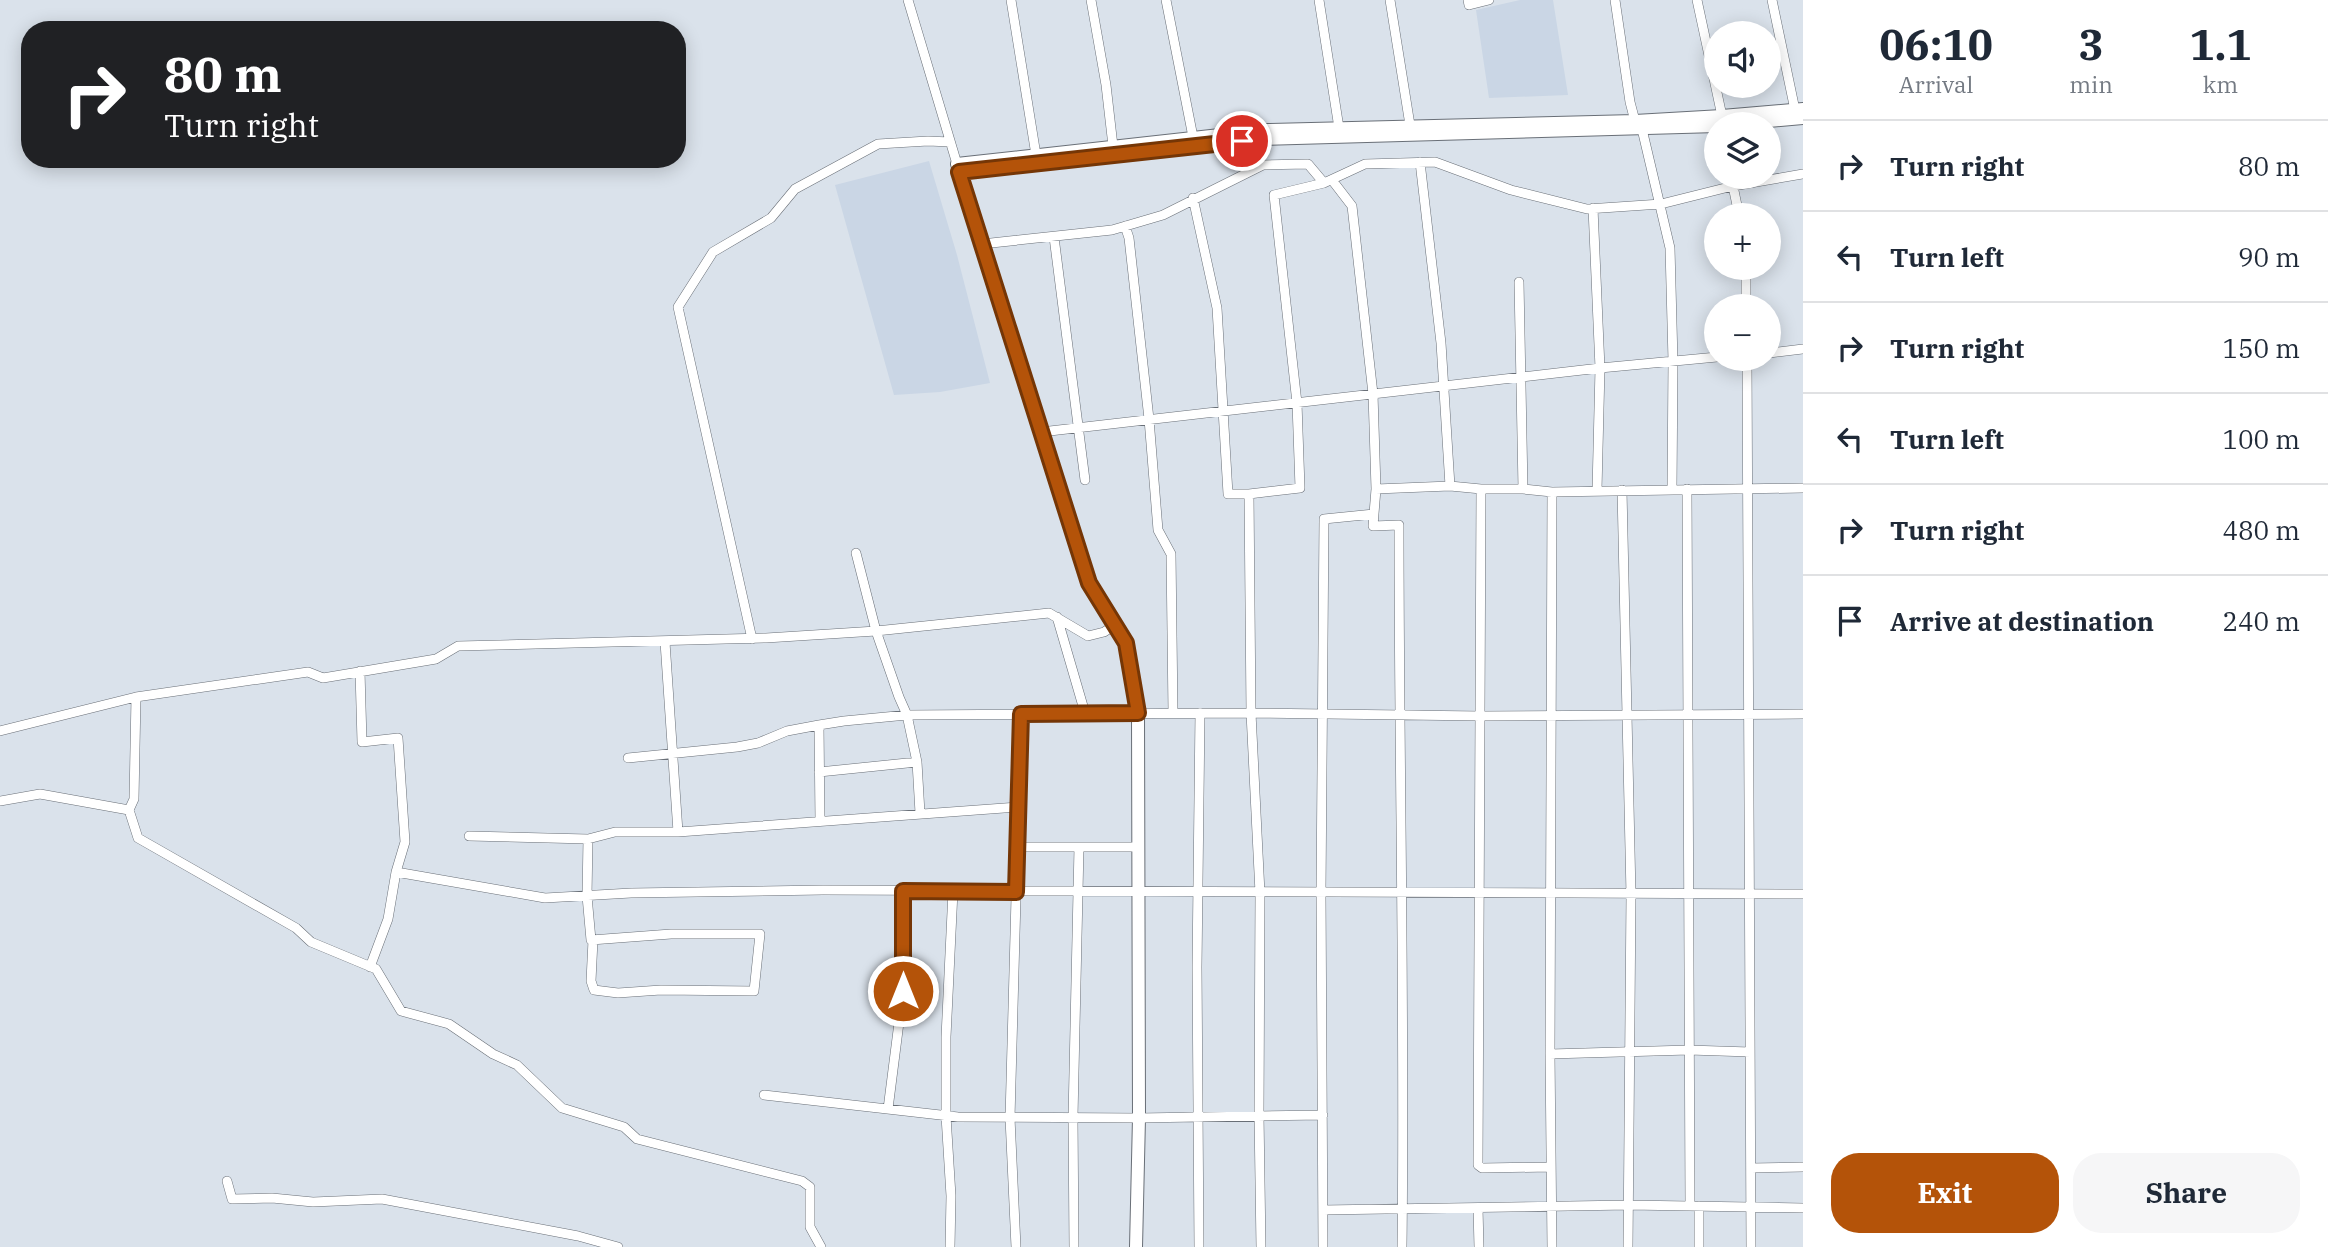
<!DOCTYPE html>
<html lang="en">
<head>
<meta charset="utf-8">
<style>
	body { margin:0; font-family:"IBM Plex Serif",serif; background:#f6f6f7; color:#1f2937; height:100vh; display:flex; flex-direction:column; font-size:26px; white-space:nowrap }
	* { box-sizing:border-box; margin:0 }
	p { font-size:23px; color:#747a83 }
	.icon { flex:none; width:38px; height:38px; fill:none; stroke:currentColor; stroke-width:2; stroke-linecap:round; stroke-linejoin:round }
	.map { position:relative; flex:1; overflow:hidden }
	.details { display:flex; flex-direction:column; background:#fff; width:525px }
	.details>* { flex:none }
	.top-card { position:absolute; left:21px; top:21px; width:665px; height:147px; border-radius:28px; box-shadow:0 4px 18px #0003; background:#202124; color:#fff; overflow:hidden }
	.controls { position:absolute; left:1704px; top:21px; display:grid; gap:14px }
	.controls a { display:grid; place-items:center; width:77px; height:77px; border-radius:50%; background:#fff; box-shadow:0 4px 18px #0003; font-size:35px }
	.pin { position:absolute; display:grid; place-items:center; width:60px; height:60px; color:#fff; margin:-30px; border:4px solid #fff; border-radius:50%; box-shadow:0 2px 7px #0007 }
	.me { position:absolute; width:77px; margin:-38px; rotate:0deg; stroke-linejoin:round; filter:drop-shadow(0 0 5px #0008) }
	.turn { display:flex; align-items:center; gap:24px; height:147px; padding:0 28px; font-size:32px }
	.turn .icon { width:91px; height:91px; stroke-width:2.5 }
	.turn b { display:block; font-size:49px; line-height:60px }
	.eta { display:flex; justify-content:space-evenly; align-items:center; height:119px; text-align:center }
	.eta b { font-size:42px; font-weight:800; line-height:49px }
	.action { display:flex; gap:14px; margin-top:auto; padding:14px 28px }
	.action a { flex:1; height:80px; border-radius:28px; background:#b45309; color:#fff; font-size:28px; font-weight:800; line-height:80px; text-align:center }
	.action a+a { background:#f6f6f7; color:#1f2937 }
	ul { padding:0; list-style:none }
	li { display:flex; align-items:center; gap:21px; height:91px; padding:0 28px; border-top:2px solid #e0e1e3 }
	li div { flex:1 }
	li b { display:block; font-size:26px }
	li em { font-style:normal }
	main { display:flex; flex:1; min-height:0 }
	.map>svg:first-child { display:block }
	.built { fill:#cad6e5 }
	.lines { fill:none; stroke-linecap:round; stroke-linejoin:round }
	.street-casing { stroke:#696f77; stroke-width:10 }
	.secondary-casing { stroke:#696f77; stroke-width:14 }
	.street { stroke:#fff; stroke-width:9 }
	.secondary { stroke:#fff; stroke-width:12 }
	.route-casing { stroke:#753606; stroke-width:18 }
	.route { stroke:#b45309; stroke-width:12 }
</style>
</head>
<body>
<main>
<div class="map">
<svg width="1803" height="1247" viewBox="0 0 1803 1247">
	<rect width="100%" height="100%" fill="#dae2eb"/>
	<path class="built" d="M1520,0H1553L1568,95L1489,98L1476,10Z
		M929,161L957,255L990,383L940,392L894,395L835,185Z"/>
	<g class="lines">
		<g class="street-casing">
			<path id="street" d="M908,0L957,164
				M1011,0L1036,155
				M1091,0L1106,85L1113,146
				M1166,0L1193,137
				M1319,0L1339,128
				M1390,0L1410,125
				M1468,0L1469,5L1489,0
				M1615,0L1630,102L1635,121
				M1697,0L1722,116
				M1772,0L1795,110
				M1642,129L1670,248L1673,361L1672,489
				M1420,162L1441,343L1450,486
				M1332,180L1352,206L1373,394L1376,489L1373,526L1399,525C1399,766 1405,1006 1402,1247
				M1733,186L1739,215
				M1193,198L1217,308L1228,494H1249L1251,713L1260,893L1259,1115L1261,1247
				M1593,208L1600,368L1597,490
				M1125,226L1129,238L1149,419L1158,530L1171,554L1173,713
				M1054,237L1085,480
				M982,244L1112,230L1163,215L1263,165L1308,164L1324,183L1365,164L1435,162L1511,190L1587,209L1661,204L1733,186L1803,174
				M1746,268V306
				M1519,282L1523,489
				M1769,353L1803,349
				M1747,359L1751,1247
				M1041,432L1600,368L1717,357
				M1376,489L1450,486L1481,489H1523L1552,492L1803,488
				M1481,489L1478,1165L1482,1168L1551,1167
				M1687,489L1690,1206
				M1622,490L1631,895L1628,1247
				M1552,492L1550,1054L1552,1247
				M1249,494L1300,488L1297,403L1274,195L1324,183
				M856,553L876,631L899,697L907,715L917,762L920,813
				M1057,617L1085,713
				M752,639L678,307L713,252L771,218L795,189L878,144L928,141L950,142
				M665,642L678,832
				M360,671L362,742L398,738L405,842L396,872L388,919L370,967
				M819,725L820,821
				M0,731L136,697L308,672L323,678L436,659L458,646L766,638L876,631L1049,613L1088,636L1104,632L1115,625
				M628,758L737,747L758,743L787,731L819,725L844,721L907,715L1251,713L1481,716L1803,714
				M819,772L917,762
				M0,801L40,794L129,810L138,838L296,928L311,942L376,969L401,1011L449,1024L493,1054L517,1065L562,1108L624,1127L637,1139L802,1181L810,1187V1227L821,1247
				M129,810L134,799L136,697
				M469,836L588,839L615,832H678L1018,807
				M588,839L587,896L591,940L671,934H760L754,991L661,990L618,993L594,990L591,981L593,940
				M1017,847H1137
				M396,872L545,898L631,893L823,890L1803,894
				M1550,1054L1689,1050L1750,1052
				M764,1095L958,1117L1139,1118L1323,1115
				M888,1109L903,991V891
				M1751,1168L1803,1167
				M227,1181L232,1199L272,1198L313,1202L382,1199L578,1236L618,1247
				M1699,1206V1247
				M1478,1208L1479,1247
				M1323,1210L1629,1205L1803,1208
				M950,1247L951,1196L946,1116V1037L953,891
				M1016,1247L1010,1118L1021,714
				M1074,1247L1073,1117L1079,847
				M1199,1247L1197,967L1200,713
				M1323,1247L1321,893L1324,519L1374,514"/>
		</g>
		<g class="secondary-casing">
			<path id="secondary" d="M1736,124L1803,118
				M959,172L1265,139L1717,126
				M1136,1247L1139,1118L1138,713L1126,643L1089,583L957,164L1265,130L1635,121L1722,116L1803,109"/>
		</g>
		<use href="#street" class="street"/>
		<use href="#secondary" class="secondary"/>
	</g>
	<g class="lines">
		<g class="route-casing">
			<path id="route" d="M903,991V891L1016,892L1021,714L1138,713L1126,643L1089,583L959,172L1242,141"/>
		</g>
		<use href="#route" class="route"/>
	</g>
</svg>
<div class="controls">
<a><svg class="icon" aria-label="sound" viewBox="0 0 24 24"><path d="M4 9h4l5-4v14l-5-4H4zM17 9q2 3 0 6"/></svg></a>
<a><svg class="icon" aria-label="layers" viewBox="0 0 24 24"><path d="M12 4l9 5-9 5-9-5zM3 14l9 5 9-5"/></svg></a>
<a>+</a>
<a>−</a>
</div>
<div class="pin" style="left:1242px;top:141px;background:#d93025"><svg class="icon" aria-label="arrive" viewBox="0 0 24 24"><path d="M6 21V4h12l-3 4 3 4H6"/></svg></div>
<svg class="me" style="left:903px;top:991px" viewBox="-20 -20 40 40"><circle r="17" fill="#b45309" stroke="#fff" stroke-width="3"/><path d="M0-11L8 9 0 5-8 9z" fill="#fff"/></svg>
<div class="top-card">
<div class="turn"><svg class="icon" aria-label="right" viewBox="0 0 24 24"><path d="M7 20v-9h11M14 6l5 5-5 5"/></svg><div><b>80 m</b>Turn right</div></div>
</div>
</div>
<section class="details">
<div class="eta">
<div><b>06:10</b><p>Arrival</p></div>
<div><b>3</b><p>min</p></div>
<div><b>1.1</b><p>km</p></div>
</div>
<ul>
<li><svg class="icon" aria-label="right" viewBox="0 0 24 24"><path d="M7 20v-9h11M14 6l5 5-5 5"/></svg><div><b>Turn right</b></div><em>80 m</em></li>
<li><svg class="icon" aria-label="left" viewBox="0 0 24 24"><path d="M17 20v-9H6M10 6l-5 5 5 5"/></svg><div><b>Turn left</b></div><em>90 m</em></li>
<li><svg class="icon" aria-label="right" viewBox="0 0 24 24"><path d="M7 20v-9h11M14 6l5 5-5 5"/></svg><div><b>Turn right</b></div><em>150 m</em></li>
<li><svg class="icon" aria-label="left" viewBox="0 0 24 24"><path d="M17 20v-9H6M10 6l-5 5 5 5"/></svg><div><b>Turn left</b></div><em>100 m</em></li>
<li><svg class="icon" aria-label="right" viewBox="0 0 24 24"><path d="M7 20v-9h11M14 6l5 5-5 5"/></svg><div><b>Turn right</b></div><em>480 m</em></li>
<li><svg class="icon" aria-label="arrive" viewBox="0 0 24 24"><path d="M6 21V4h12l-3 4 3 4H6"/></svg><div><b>Arrive at destination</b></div><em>240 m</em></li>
</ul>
<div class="action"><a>Exit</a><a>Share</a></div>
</section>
</main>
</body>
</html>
